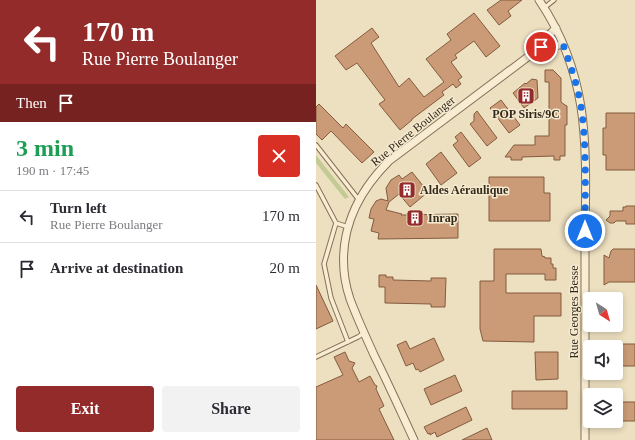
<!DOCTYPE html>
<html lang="en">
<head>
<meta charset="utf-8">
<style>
	body { margin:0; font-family:"Times New Roman",serif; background:#f2f2f3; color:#2b2b33; height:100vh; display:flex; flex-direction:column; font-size:15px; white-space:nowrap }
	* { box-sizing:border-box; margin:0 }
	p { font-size:13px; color:#7c7c81 }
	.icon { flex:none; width:22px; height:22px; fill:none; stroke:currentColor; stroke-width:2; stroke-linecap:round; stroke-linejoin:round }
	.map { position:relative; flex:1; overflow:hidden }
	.details { display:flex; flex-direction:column; background:#fff; width:316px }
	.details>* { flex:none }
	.guide { background:#932b2a; color:#fff; overflow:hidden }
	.needle { width:26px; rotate:143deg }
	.fabs { position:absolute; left:267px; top:292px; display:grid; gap:8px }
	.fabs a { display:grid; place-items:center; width:40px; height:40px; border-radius:4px; background:#fff; box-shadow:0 2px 6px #0003; font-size:20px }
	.pin { position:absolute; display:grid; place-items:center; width:34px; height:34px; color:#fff; margin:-17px; border:2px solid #fff; border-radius:50%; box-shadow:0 1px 4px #0007 }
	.me { position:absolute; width:44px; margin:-22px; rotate:0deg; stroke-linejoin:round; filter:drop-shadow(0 0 3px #0008) }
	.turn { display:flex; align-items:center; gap:14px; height:84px; padding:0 16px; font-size:18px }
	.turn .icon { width:52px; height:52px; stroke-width:2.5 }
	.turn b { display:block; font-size:28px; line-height:34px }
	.then { display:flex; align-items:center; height:38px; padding:0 16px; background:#0003; gap:8px; font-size:15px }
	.round { display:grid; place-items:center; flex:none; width:42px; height:42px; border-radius:4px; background:#f2f2f3 }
	.headline { display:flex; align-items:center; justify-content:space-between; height:68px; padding:0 16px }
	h1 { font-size:24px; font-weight:700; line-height:30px; color:#1e9e55 }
	.primary-button { display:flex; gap:8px; margin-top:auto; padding:8px 16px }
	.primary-button a { flex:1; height:46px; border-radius:4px; background:#932b2a; color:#fff; font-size:16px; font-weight:700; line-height:46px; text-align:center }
	.primary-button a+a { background:#f2f2f3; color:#2b2b33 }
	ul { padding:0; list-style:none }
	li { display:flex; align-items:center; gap:12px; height:52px; padding:0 16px; border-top:1px solid #e1e1e2 }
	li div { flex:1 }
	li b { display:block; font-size:15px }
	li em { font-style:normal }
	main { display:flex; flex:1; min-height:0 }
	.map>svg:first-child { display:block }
	.green { fill:#c3ca94 }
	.building { fill:#ca9b76; stroke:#845b3f }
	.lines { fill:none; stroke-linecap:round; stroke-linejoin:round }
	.lane-casing { stroke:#857158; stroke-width:5.5 }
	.street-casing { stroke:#857158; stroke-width:9 }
	.lane { stroke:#f8edd3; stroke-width:3.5 }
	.street { stroke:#f8edd3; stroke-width:7 }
	.route { stroke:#1a73e8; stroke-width:7; stroke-dasharray:0 12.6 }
	.labels { text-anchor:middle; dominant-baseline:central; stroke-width:3; stroke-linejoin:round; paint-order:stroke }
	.poi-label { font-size:12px; font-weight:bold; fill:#35291c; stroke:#f4eacf; text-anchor:start }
	.street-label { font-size:12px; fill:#35291c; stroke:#f4eacf }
</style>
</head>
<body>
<main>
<section class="details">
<div class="guide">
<div class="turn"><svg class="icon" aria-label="left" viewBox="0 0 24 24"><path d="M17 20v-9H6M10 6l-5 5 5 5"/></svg><div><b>170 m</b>Rue Pierre Boulanger</div></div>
<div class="then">Then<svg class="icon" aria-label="arrive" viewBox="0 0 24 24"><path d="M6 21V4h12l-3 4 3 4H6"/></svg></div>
</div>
<div class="headline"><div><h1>3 min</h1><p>190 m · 17:45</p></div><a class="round" style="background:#d93025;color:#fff"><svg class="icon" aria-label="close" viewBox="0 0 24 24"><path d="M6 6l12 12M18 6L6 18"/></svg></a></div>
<ul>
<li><svg class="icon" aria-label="left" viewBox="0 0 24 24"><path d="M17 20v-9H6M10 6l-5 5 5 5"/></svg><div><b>Turn left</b><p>Rue Pierre Boulanger</p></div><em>170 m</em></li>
<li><svg class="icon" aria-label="arrive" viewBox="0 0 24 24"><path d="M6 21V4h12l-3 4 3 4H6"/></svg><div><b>Arrive at destination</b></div><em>20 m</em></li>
</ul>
<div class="primary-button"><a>Exit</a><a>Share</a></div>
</section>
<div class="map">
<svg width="319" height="440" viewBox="0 0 319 440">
	<rect width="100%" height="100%" fill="#ede0c0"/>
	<path class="green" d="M0,155L33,197L29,199L0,163Z"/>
	<path class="building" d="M185,0H206L192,11L195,16L183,25L171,10Z
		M158,13L184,46L170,57L158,41L139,55L141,58L135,62L146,77L142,80L145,84L140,88L137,84L126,92L128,95L96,119V120L84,130L63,104L69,100L41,63L30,70L19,56L56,28L63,37L55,43L83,87L93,78L108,97L128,82L110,59L135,40L131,34Z
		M229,70H237L245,78V102L249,105L251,106V125H249V156H244V160H238V156L206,157V160H195V157H189L198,145H219V136H233V82H229Z
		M216,79L221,80L222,98L208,108L197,93L209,83L210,84Z
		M185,100L204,125L193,133L174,108Z
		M3,104L27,128L30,124L58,152L46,163L15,131L6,140L0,134V107Z
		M161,111L181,138L171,146L154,124L158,121V114Z
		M290,113H319V170H290V155H287V128H290Z
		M145,132L165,158L153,167L137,145L142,141L139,137Z
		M125,152L141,173L125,185L110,164Z
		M96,172L112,192L94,207L83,194L73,202L70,210L86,214L85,215L142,214V238L62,239L63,233L55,231L58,219L53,218L55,209L60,201L65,199L72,201L70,188L75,180L83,175L86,179Z
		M173,177H228V193H234V221H173Z
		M310,206H319V224H310V221H300L298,223H294L290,220L294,216V211H307V207H310Z
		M178,249H225L226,256L229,257V258H235V264H237V268H240V280H229V274H190V293H245V316H218V342L167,341L164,329V281H178Z
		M297,249H319V282H293L288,285V255L293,258L295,251Z
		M63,275H70V277H77V280L115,281V278H130L129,307H115V304L69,303V287H63Z
		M0,285L17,321L0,329Z
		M118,338L128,360L104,372L102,369L100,370L97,363L90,366L81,345L90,341L94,349Z
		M300,344H319V366H300Z
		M29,352L33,361L39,363L36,368L43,382L54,376L59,385L61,386L60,389L68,406L63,409L78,440H0V387L27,375L18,357Z
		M219,352H242V379L220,380Z
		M139,375L146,391L115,405L108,389Z
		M196,391H251V409H196Z
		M300,402H319V421H300Z
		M150,407L156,420L121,437L119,432L114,435V433L112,434L108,427Z
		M171,428L176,440H146Z"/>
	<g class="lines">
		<g class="lane-casing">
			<path id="lane" d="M228,8L238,0
				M0,145L43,200
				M0,185L20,223L32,227
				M20,223L8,264L15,298L32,342
				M0,357L42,337L48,333"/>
		</g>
		<g class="street-casing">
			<path id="street" d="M223,0C244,31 259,69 265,107C272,154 269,204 269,252C269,315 269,377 269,440
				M225,47H235L247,44
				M98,440C85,412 72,383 58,355C50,337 41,318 34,299C32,293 30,285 29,279C22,233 41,193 73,161L225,47L230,38L240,28"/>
		</g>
		<use href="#lane" class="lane"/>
		<use href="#street" class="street"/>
	</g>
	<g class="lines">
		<path class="route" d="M225,47H235L247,44C254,64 261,84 265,106C271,147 269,189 269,231"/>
	</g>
	<defs>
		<g id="building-square" transform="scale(0.9)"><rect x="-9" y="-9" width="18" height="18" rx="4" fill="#932b2a" stroke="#f4eacf"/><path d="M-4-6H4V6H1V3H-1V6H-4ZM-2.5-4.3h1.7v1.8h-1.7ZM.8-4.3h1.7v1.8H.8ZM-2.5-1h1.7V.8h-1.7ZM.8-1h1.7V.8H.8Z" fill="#fff"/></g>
	</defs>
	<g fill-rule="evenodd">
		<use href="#building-square" x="210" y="96"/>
		<use href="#building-square" x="91" y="190"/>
		<use href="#building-square" x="99" y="218"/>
	</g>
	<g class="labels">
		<g class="poi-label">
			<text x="210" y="114" text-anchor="middle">POP Siris/9C</text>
			<text x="104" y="190">Aldes Aéraulique</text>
			<text x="112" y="218">Inrap</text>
		</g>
		<g class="street-label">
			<text transform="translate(97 131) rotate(-39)">Rue Pierre Boulanger</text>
			<text transform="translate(258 312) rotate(-90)">Rue Georges Besse</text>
		</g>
	</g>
</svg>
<div class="fabs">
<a><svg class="needle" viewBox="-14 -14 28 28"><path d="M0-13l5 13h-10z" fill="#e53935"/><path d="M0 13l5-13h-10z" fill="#7c7c81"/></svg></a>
<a><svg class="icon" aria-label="sound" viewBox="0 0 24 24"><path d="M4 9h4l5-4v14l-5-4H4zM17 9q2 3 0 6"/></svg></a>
<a><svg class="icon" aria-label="layers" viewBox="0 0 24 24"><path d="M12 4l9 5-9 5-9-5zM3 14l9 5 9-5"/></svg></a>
</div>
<div class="pin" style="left:225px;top:47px;background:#d93025"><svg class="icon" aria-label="arrive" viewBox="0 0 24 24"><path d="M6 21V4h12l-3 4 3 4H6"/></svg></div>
<svg class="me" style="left:269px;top:231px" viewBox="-20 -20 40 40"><circle r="17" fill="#1a73e8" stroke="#fff" stroke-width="3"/><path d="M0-11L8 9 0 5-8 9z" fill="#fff"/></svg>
</div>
</main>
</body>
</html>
